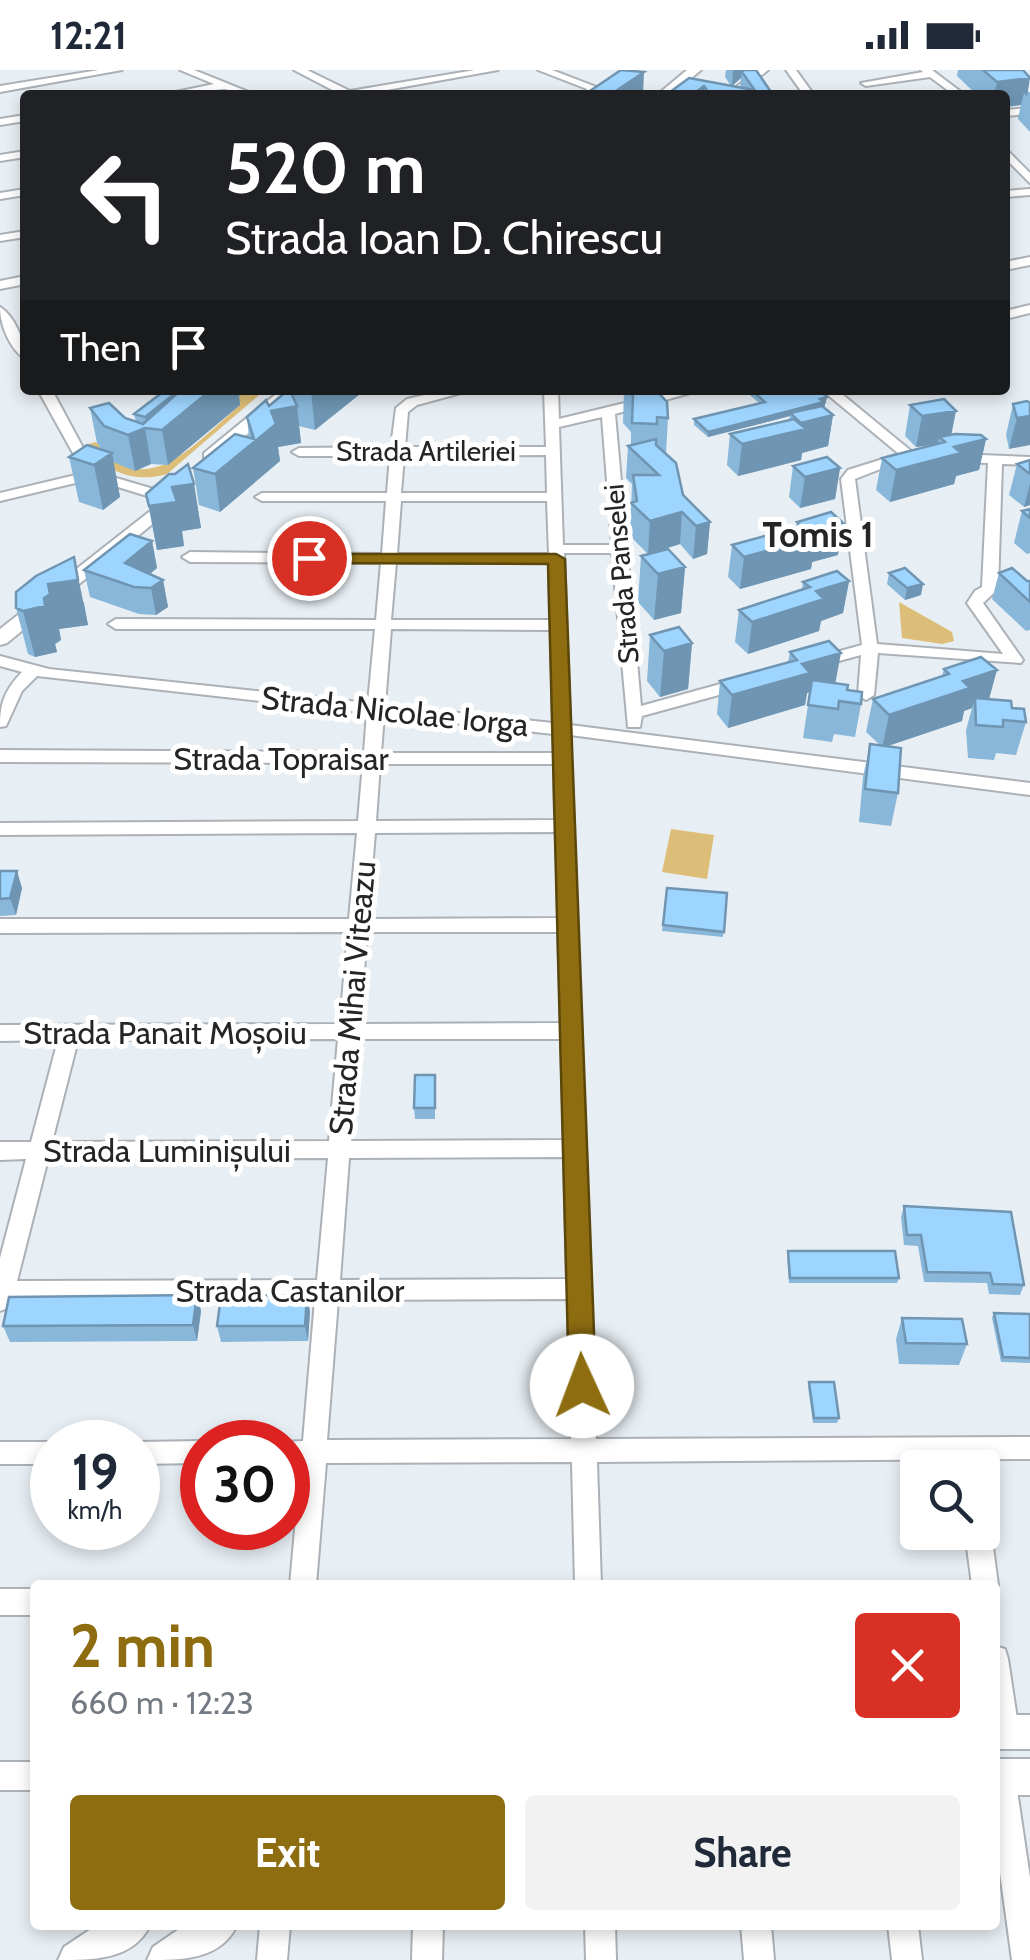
<!DOCTYPE html>
<html lang="en">
<head>
<meta charset="utf-8">
<style>
	body { margin:0; font-family:Cabin,sans-serif; background:#f2f2f3; color:#1f2937; height:100vh; display:flex; flex-direction:column; font-size:38px; white-space:nowrap }
	* { box-sizing:border-box; margin:0 }
	p { font-size:32px; color:#747a83 }
	.icon { flex:none; width:55px; height:55px; fill:none; stroke:currentColor; stroke-width:2; stroke-linecap:round; stroke-linejoin:round }
	.map { position:relative; flex:1; overflow:hidden }
	.details { position:absolute; left:30px; top:1510px; width:970px; height:350px; display:flex; flex-direction:column; background:#fff; border-radius:10px; box-shadow:0 5px 15px #0003 }
	.details>* { flex:none }
	.top-card { position:absolute; left:20px; top:20px; width:990px; height:305px; border-radius:10px; box-shadow:0 5px 15px #0003; background:#202124; color:#fff; overflow:hidden }
	.tools { position:absolute; left:900px; top:1380px; display:grid; gap:20px }
	.tools a { display:grid; place-items:center; width:100px; height:100px; border-radius:10px; background:#fff; box-shadow:0 5px 15px #0003; font-size:50px }
	.speed { position:absolute; left:30px; top:1350px; display:flex; gap:20px; font-size:50px; font-weight:700; text-align:center }
	.speed>* { display:grid; place-content:center; width:130px; height:130px; border-radius:50%; background:#fff; box-shadow:0 5px 15px #0003; line-height:1 }
	.speed small { font-size:25px; font-weight:400 }
	.speed .limit { border:15px solid #d22; background:#fff; color:#111 }
	.pin { position:absolute; display:grid; place-items:center; width:85px; height:85px; color:#fff; margin:-42px; border:5px solid #fff; border-radius:50%; box-shadow:0 2px 10px #0007 }
	.me { position:absolute; width:110px; margin:-55px; rotate:358deg; stroke-linejoin:round; filter:drop-shadow(0 0 8px #0008) }
	.turn { display:flex; align-items:center; gap:35px; height:210px; padding:0 40px; font-size:45px }
	.turn .icon { width:130px; height:130px; stroke-width:2.5 }
	.turn b { display:block; font-size:70px; line-height:85px }
	.then { display:flex; align-items:center; height:95px; padding:0 40px; background:#0003; gap:20px; font-size:38px }
	.round { display:grid; place-items:center; flex:none; width:105px; height:105px; border-radius:10px; background:#f2f2f3 }
	.headline { display:flex; align-items:center; justify-content:space-between; height:170px; padding:0 40px }
	h1 { font-size:60px; font-weight:800; line-height:75px; color:#8e6d11 }
	.cta { display:flex; gap:20px; margin-top:auto; padding:20px 40px }
	.cta a { flex:1; height:115px; border-radius:10px; background:#8e6d11; color:#fff; font-size:40px; font-weight:800; line-height:115px; text-align:center }
	.cta a+a { background:#f2f2f3; color:#1f2937 }
	.status { display:flex; justify-content:space-between; align-items:center; height:70px; padding:0 50px; background:#fff; direction:ltr }
	.status svg { height:28px; fill:currentColor }
	.map>svg:first-child { display:block }
	.green { fill:#ddbe78 }
	.lines { fill:none; stroke-linecap:round; stroke-linejoin:round }
	.minor-casing { stroke:#abb1b6; stroke-width:4 }
	.major-casing { stroke:#abb1b6; stroke-width:4 }
	.minor { fill:#fff; fill-rule:evenodd }
	.major { fill:#fff; fill-rule:evenodd }
	.wall { fill:#88b7da; fill-rule:evenodd }
	.shaded-wall { fill:#6f95b2 }
	.building { fill:#9ed5fe; stroke:#6f95b2; stroke-width:2.5 }
	.route { fill:#8e6d11; stroke:#5c470b; stroke-width:2.5 }
	.labels { text-anchor:middle; dominant-baseline:central; stroke-width:10; stroke-linejoin:round; paint-order:stroke }
	.far-street-label { font-size:28px; fill:#232527; stroke:#fff }
	.street-label { font-size:32px; fill:#232527; stroke:#fff }
	.far-district-label { font-size:35px; font-weight:bold; fill:#232527; stroke:#fff }
</style>
</head>
<body>
<div class="status"><b>12:21</b><svg viewBox="0 0 49 12"><path d="M0 12V9h3v3zM5 12V6h3v6zM10 12V3h3v9zM15 12V0h3v12zM26 1h20v11H26zM47 4h2v5h-2z"/></svg></div>
<div class="map">
<svg width="1030" height="1890" viewBox="0 0 1030 1890">
	<rect width="100%" height="100%" fill="#e8eff4"/>
	<path class="green" d="M246,320H265L167,404C133,414 106,401 84,375L96,372C146,435 194,374 239,336L231,332Z
		M899,532L952,562L954,571L942,574L902,568Z
		M671,759L714,765L707,809L662,802Z"/>
	<g class="lines">
		<g class="minor-casing">
			<path id="minor" d="M99,0H122L0,22V16Z
				M180,0H194L256,25H242L225,19L161,25L214,14Z
				M294,0H307L350,21L475,0H498L359,25H336L338,23Z
				M538,0H552L599,18L593,25H582L587,19Z
				M757,0H768L738,25H727Z
				M786,0H796L814,25H804Z
				M921,0H932L965,25H954L930,7L866,16L861,13L923,2Z
				M1030,38V44L1005,46V40Z
				M25,45V51L0,55V49Z
				M1005,78L1030,103V113L1005,88Z
				M25,81V87L0,91V85Z
				M25,119V125L0,129V123Z
				M1030,119V125L1005,127V121Z
				M25,161V167L0,171V165Z
				M1030,187V195L1005,200V192Z
				M25,206V214L0,219V211Z
				M1030,235V243L1005,249V241Z
				M0,237C15,247 25,271 25,289C10,279 0,255 0,237Z
				M38,320H52L96,402L167,423V429H157L92,409L0,431V423L84,403Z
				M447,320H472L417,335L408,342L405,377H546L544,320H558L559,349L678,320H701L615,344L641,636L742,608L750,613L748,617L642,646L640,657H628L612,483H564L570,655L1030,713V725L570,665L596,1369L1030,1367V1389L597,1392L601,1515H575L572,1392L326,1393L316,1515H290L301,1393H288V1372H283L303,1371L315,1230L12,1231L8,1238L0,1241V1188L26,1089L0,1090V1072H31L58,970L0,971V955L340,954L348,862L0,863V849H349L357,763L0,765V753L358,751L363,693L0,692V680L364,682L367,643L37,606L22,621L6,656L0,657C0,632 5,620 22,602L0,596V586L49,599L368,633L375,559H116L108,554L116,549L376,550L381,493L190,492L182,487L190,482L382,484L386,431H262L255,427L262,423H387L390,386H299L292,382L299,378L391,377L396,338L407,329ZM602,347L612,475H563L559,357ZM546,385L547,423H401L404,386ZM401,431H547L549,484H397ZM396,493H549L550,550H391ZM391,559L551,560L553,653L385,635ZM384,645L553,664L554,683H381ZM380,694H554L555,750L376,751ZM556,762L558,848L368,849L375,763ZM367,862H558L561,953L360,954ZM338,969L329,1071L52,1072L78,970ZM359,969H561L564,1070L351,1071ZM564,1087L567,1209L340,1210L349,1088ZM328,1088L317,1210L17,1211L48,1089ZM568,1229L571,1369L327,1370L338,1230Z
				M822,320H837L916,385L855,409L877,574L1003,584L967,533L975,521L982,517L988,393L957,392L950,388L957,384L1030,387V395L1002,394L998,519L983,533L1023,590L1021,593L878,583L874,625L866,630L858,625L861,585L813,598L807,596V590L862,575L841,409L848,400L899,384Z
				M202,1371L207,1372H202V1393L138,1394V1372Z
				M0,1372H54L52,1394H0Z
				M982,1452L991,1462L998,1515L995,1522V1515H972L965,1462H982Z
				M0,1519H35V1545H0Z
				M995,1576L1005,1579L1008,1589L1019,1662L1015,1672L1005,1676L995,1671Z
				M0,1692H35V1720H0Z
				M1001,1693L1011,1697L1015,1707L1030,1808V1890H1012L995,1766V1695Z
				M260,1855H290L287,1890H257Z
				M413,1855H443L442,1890H412Z
				M585,1855H615L616,1890H586Z
				M741,1855H771L774,1890H744Z
				M888,1855H918L922,1890H892Z"/>
		</g>
		<g class="major-casing">
			<path id="major" d="M687,0H701L671,25H657Z
				M281,320H299L216,391H204V383Z
				M177,420L186,425L183,429L7,573L0,575V559Z
				M995,1645H1030V1679H995Z
				M995,1689H1030V1725H995Z
				M97,1855H150C134,1890 93,1890 58,1890L64,1877Z
				M185,1855H237C221,1890 182,1890 147,1890L153,1877Z"/>
		</g>
		<use href="#minor" class="minor"/>
		<use href="#major" class="major"/>
	</g>
	<path class="wall" d="M726,0H756L773,25H666L689,8L731,16L725,7ZM741,8L740,18L732,16Z
		M958,0H1023L1027,22H1030V62L1018,49L1021,35L1005,25H977L957,6Z
		M181,320H246L239,326L240,335L168,395L151,394L135,401L113,392L120,427L103,440L79,432L69,387L102,380L97,373L90,338L136,352L134,344L173,327Z
		M288,320H365L315,360L299,356L301,373L278,377L280,391L220,442L199,435L193,398L249,368L247,347L269,336Z
		M624,320H656L668,348L666,384L683,425L710,452L707,484L693,489L680,474L648,484L630,466L632,414L626,408L628,376H631V362L623,353Z
		M744,320H819L827,327L824,337L833,345L828,376L802,383L801,390L738,406L727,395L730,364L789,350L790,346L708,367L694,355V349L759,333Z
		M1030,333L1009,379L1006,365L1013,334Z
		M910,335L951,364L986,369L979,400L956,406L954,414L890,432L876,420L882,388L938,374L916,377L905,366Z
		M1030,390V435L1024,437L1009,425L1017,394Z
		M793,396L840,398L835,429L800,438L789,427Z
		M194,414L201,458L182,461L184,476L157,480L146,424Z
		M1030,439V483L1027,484L1014,473L1022,441Z
		M797,452L838,485L812,492L811,499L740,519L728,507L732,475L796,457Z
		M152,471L157,498L150,504L163,510L168,537L156,545L139,544L90,527L84,500Z
		M641,486L685,497L681,543L654,550L638,532Z
		M889,503L921,525L905,530L887,514Z
		M999,503L1027,511H1030V560L1026,561L992,529Z
		M849,511L843,543L821,551L819,561L748,584L735,572L739,540L802,519L803,512Z
		M84,532L88,555L59,559L61,570L55,574L57,582L35,587L28,584L16,538Z
		M650,565L692,573L688,619L660,627L647,611Z
		M790,582L847,620L861,634L855,667L834,664L832,672L803,668L810,622L807,623L805,635L728,658L717,644L720,611L788,592Z
		M944,599L989,629L1012,638L1026,652L1016,685L996,683L994,690L968,688L966,660L972,638L964,641L962,651L887,676L898,723L891,756L859,752L863,707L870,674L880,675L866,662L873,629L942,606Z
		M0,801L22,818L16,845L0,846Z
		M667,818L727,823L723,867L662,861Z
		M435,1005V1049H415L414,1038Z
		M904,1136L1024,1215L1020,1225L989,1224L987,1213L924,1212L918,1176L904,1175L901,1147Z
		M788,1181L899,1208L897,1213H789L787,1186Z
		M197,1225L201,1241L197,1271L10,1272L3,1256Z
		M310,1241L308,1271L221,1272L217,1256Z
		M994,1243L1030,1244V1293L1001,1292L992,1248Z
		M902,1248L967,1274L959,1295L899,1294L896,1269Z
		M809,1312L839,1348L837,1353H813L808,1317Z"/>
	<path class="shaded-wall" d="M733,0H751L742,2L741,8L732,16Z
		M644,2L643,25H610Z
		M1030,8L1027,27L1024,23L1021,35L1005,37V25H994L997,12Z
		M704,16V25H692Z
		M211,320H246L239,326L240,335L168,395L162,360Z
		M312,320H365L315,360L311,321Z
		M173,325L175,341L147,359L145,347Z
		M827,327L824,338L790,343V346L708,367V362Z
		M297,336L301,373L278,377L280,391L220,442L215,404L273,357L271,341Z
		M956,341L950,372L939,367L938,374L916,377L922,346Z
		M833,345L828,376L802,383L801,390L738,406L742,374L801,353Z
		M1030,346V375L1009,379L1017,348Z
		M145,358L151,394L135,401L128,365Z
		M986,369L979,400L956,406L954,414L890,432L896,400L954,377Z
		M112,383L120,427L103,440L94,395Z
		M840,398L835,429L800,438L805,407Z
		M1030,413V435L1024,437Z
		M194,414L201,458L182,461L184,476L157,480L149,436L172,417Z
		M682,442L680,474L648,484L650,451Z
		M710,452L707,484L693,489L696,456Z
		M843,453L838,485L812,492L811,499L740,519L744,487L810,462Z
		M152,471L157,498L134,517L125,493Z
		M74,487L88,555L59,559L61,570L55,574L57,582L35,587L23,541L44,528L48,514Z
		M685,497L681,543L654,550L658,504Z
		M163,510L168,537L156,545L151,518Z
		M849,511L843,543L821,551L819,561L748,584L752,552L816,521Z
		M923,514L921,525L905,530L907,518Z
		M692,573L688,619L660,627L664,581Z
		M841,583L835,615L807,623L805,635L728,658L732,625L802,594Z
		M997,600L988,633L975,628L972,638L964,641L962,651L882,678L889,645L963,611Z
		M17,801L22,818L16,845L10,828Z
		M197,1225L201,1241L197,1271L193,1255Z
		M307,1225L310,1241L308,1271L305,1256Z"/>
	<path class="building" d="M621,0L644,2L610,25H584Z
		M744,0H756L773,25H758L742,2Z
		M983,0H1023L1030,8L997,12Z
		M689,8L754,20V24L710,25L704,16L692,25H666Z
		M181,320H211L162,360L145,358L128,365L104,356L90,338L109,333L125,348L143,354Z
		M288,320H290L297,336L271,341L276,354L215,404L193,398L235,364L254,369L247,347L266,330L269,336Z
		M627,320H656L667,332L668,348L657,347V354L632,353L633,326Z
		M751,320H819L827,327L820,329L824,332L708,362L694,349L765,332Z
		M163,322L173,325L145,347L134,344Z
		M944,329L956,341L922,346L910,335Z
		M1027,331L1030,333V346L1017,348L1013,334Z
		M822,336L833,345L801,353L790,343Z
		M794,349L806,359L742,374L730,364Z
		M955,364L981,365L986,369L954,377L961,383L896,400L882,388L945,372L939,367Z
		M656,369V375L676,393L683,425L710,452L696,456L682,442L650,451L631,433L637,431L633,405H659L628,376Z
		M87,375L112,383L94,395L69,387Z
		M827,387L840,398L805,407L793,396Z
		M1030,390V404L1017,394Z
		M188,394L194,414L172,417L177,432L149,436L146,424L169,404H175Z
		M1030,439V448L1022,441Z
		M831,442L843,453L810,462L816,467L744,487L732,475L801,456L797,452Z
		M130,464L152,471L125,493L163,510L151,518L134,517L84,500Z
		M668,479L685,497L658,504L641,486Z
		M74,487L78,510L48,514L50,524L44,528L45,536L23,541L16,538V522L36,506Z
		M905,498L923,514L907,518L889,503Z
		M1012,498L1027,511H1030V532L999,503Z
		M837,501L849,511L816,521L824,529L752,552L739,540L810,517L803,512Z
		M679,557L692,573L664,581L650,565Z
		M829,571L841,583L802,594L810,603L732,625L720,611L797,590L790,582Z
		M981,587L997,600L963,611L970,618L889,645L873,629L949,604L944,599Z
		M812,610L848,615L847,620L862,622L861,634L839,631L838,639L808,635Z
		M975,628L1011,631L1012,638L1024,639L1026,652L1003,650V657L976,655Z
		M870,674L901,678L898,723L865,719Z
		M0,801H17L10,828L0,829Z
		M667,818L727,823L724,862L663,855Z
		M415,1005H435V1038H414Z
		M904,1136L1011,1142L1024,1215L993,1214L990,1203L927,1202L921,1165H907Z
		M788,1181H895L899,1208H790Z
		M197,1225L193,1255L3,1256L9,1227Z
		M307,1225L305,1256H217L221,1226Z
		M994,1243L1030,1244V1288L1003,1287Z
		M902,1248L962,1249L967,1274L906,1273Z
		M809,1312H834L839,1348H814Z"/>
	<path class="route" d="M303,484H556L565,489L596,1316L592,1325L582,1328L573,1325L569,1316L548,494L309,493L300,488Z"/>
	<g class="labels">
		<g class="far-street-label">
			<text x="426" y="381">Strada Artileriei</text>
			<text transform="translate(621 504) rotate(-95)">Strada Panselei</text>
		</g>
		<g class="street-label">
			<text transform="translate(395 641) rotate(6)">Strada Nicolae Iorga</text>
			<text x="281" y="688">Strada Topraisar</text>
			<text transform="translate(352 928) rotate(-85)">Strada Mihai Viteazu</text>
			<text x="165" y="962">Strada Panait Moșoiu</text>
			<text x="167" y="1080">Strada Luminișului</text>
			<text x="290" y="1220">Strada Castanilor</text>
		</g>
		<g class="far-district-label">
			<text x="818" y="464">Tomis 1</text>
		</g>
	</g>
</svg>
<div class="tools">
<a><svg class="icon" aria-label="search" viewBox="0 0 24 24"><circle cx="10" cy="10" r="6"/><path d="M15 15l6 6"/></svg></a>
</div>
<div class="speed"><div>19<small>km/h</small></div><div class="limit">30</div></div>
<div class="pin" style="left:309px;top:488px;background:#d93025"><svg class="icon" aria-label="arrive" viewBox="0 0 24 24"><path d="M6 21V4h12l-3 4 3 4H6"/></svg></div>
<svg class="me" style="left:582px;top:1316px" viewBox="-20 -20 40 40"><circle r="19" fill="#fff"/><path d="M0-13L10 11 0 6-10 11z" fill="#8e6d11"/></svg>
<div class="top-card">
<div class="turn"><svg class="icon" aria-label="left" viewBox="0 0 24 24"><path d="M17 20v-9H6M10 6l-5 5 5 5"/></svg><div><b>520 m</b>Strada Ioan D. Chirescu</div></div>
<div class="then">Then<svg class="icon" aria-label="arrive" viewBox="0 0 24 24"><path d="M6 21V4h12l-3 4 3 4H6"/></svg></div>
</div>
<section class="details">
<div class="headline"><div><h1>2 min</h1><p>660 m · 12:23</p></div><a class="round" style="background:#d93025;color:#fff"><svg class="icon" aria-label="close" viewBox="0 0 24 24"><path d="M6 6l12 12M18 6L6 18"/></svg></a></div>
<div class="cta"><a>Exit</a><a>Share</a></div>
</section>
</div>
</body>
</html>
